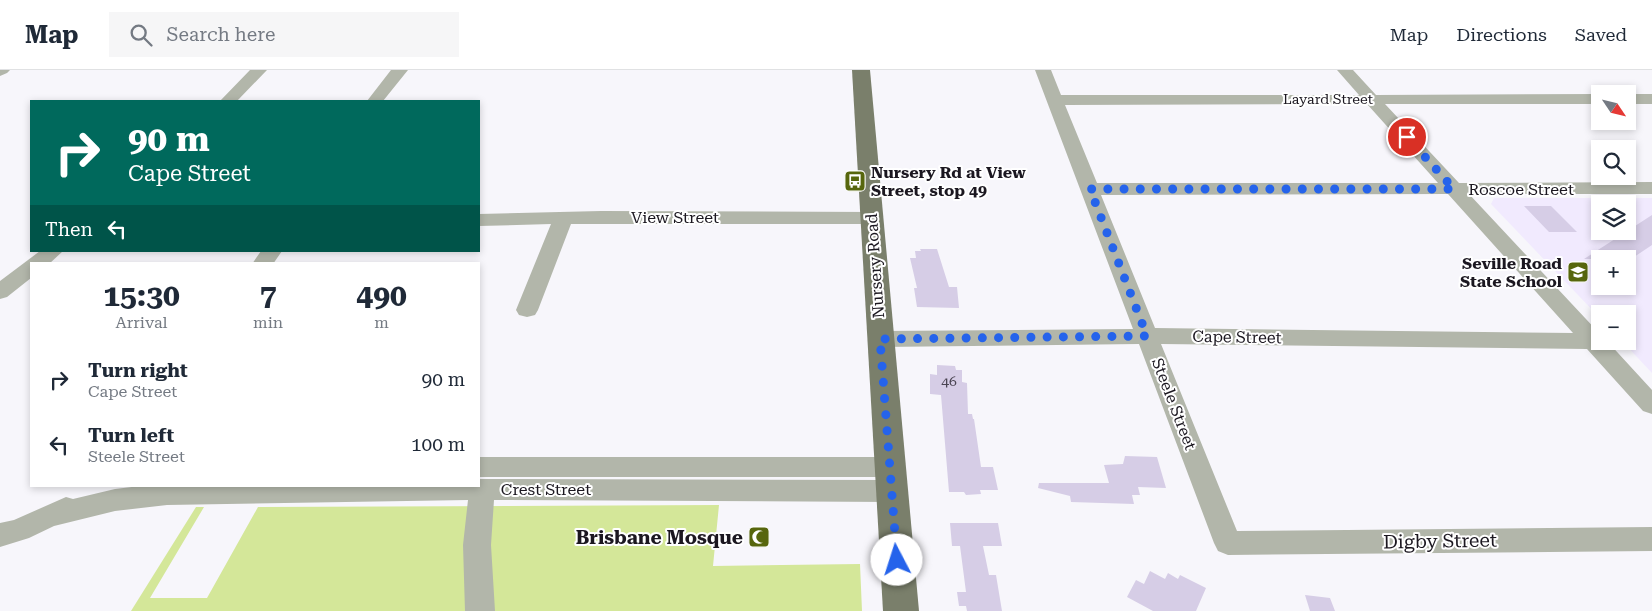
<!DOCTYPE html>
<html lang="en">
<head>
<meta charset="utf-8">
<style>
	body { margin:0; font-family:"Roboto Serif",serif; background:#f6f6f7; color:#1f2937; height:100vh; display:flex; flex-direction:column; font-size:19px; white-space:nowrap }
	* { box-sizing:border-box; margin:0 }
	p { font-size:16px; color:#747a83 }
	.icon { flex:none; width:28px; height:28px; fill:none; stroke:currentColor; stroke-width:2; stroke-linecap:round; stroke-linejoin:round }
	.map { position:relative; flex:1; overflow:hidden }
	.panel { position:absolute; left:30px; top:192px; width:450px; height:225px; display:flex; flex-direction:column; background:#fff; border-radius:0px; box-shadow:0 2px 8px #0003 }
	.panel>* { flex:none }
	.hud { position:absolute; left:30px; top:30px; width:450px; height:152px; border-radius:0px; box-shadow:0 2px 8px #0003; background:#00695c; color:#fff; overflow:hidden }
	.needle { width:32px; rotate:125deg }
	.buttons { position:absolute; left:1591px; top:15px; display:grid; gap:10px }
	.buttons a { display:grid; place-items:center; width:45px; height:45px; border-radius:0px; background:#fff; box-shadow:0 2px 8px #0003; font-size:25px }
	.pin { position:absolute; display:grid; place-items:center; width:42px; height:42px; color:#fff; margin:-21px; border:2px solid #fff; border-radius:50%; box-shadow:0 1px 5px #0007 }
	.me { position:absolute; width:55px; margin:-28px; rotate:355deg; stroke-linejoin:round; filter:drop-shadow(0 0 4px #0008) }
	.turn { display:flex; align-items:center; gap:18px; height:105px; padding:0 15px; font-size:22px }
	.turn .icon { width:65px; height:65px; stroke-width:2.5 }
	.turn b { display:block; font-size:35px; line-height:42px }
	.then { display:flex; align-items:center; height:48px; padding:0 15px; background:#0003; gap:10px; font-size:19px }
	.eta { display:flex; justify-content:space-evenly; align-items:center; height:85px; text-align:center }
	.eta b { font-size:30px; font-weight:700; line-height:35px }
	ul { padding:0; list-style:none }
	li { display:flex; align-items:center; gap:15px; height:65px; padding:0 15px }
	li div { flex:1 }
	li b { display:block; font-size:19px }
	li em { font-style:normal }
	header { display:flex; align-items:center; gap:30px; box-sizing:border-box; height:70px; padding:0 25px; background:#fff; border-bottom:1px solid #e0e1e3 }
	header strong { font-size:24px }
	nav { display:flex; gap:28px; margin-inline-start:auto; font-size:18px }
	.search { width:350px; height:45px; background:#f6f6f7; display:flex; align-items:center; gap:12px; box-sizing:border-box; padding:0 18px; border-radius:0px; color:#747a83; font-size:19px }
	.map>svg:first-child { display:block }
	.built { fill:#f1eafe; fill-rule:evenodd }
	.green { fill:#d4e799 }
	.building { fill:#d6cde6 }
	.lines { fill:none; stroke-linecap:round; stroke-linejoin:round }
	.minor { fill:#b2b6aa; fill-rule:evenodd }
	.major { fill:#7a7f6b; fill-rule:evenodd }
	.route { stroke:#2563eb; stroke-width:9; stroke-dasharray:0 16.2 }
	.labels { text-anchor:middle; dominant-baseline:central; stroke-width:4; stroke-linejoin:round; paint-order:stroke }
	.far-street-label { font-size:14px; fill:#1b1720; stroke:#fff }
	.number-label { font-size:14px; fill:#4a4452 }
	.poi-label { font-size:16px; font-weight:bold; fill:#1b1720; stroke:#fff; text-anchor:start }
	.street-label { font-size:16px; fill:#1b1720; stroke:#fff }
	.near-poi-label { font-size:19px; font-weight:bold; fill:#1b1720; stroke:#fff; text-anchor:end }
	.near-street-label { font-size:19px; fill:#1b1720; stroke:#fff }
</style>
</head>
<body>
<header>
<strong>Map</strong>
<div class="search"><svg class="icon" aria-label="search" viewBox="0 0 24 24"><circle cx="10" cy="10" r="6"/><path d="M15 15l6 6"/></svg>Search here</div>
<nav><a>Map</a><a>Directions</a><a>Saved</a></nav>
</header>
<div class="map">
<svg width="1652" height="541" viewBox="0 0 1652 541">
	<rect width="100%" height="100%" fill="#f7f6fb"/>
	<path class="built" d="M1494,128H1652V303L1622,271H1628V244H1600V248L1491,134ZM1600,134H1628V161H1600ZM1600,189H1628V216H1600Z"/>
	<path class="green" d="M719,435L713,496L860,494L862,541H131L196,437H204L150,528H207L258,437Z"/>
	<path class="building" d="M1524,136H1551L1577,162H1549Z
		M1652,145V175L1631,189H1584Z
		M920,179H937L949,217H957L959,238L917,237L914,218H917L910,188H916L915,181H921Z
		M937,295L955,296L956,300H962V312L967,313L968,344H972L973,349H974L981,397H993L998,420H980L981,424L966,425L964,422H949L941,325L930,324V304L937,305Z
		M1125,386L1157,387L1166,418L1138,417L1140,425H1132L1134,434L1071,432L1070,426L1038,418L1039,413H1109L1104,395L1123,394Z
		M950,453H998L1002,476H983L989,505H996L1002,541H967L966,536H959L957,522H966L960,476H952Z
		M1150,501L1165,509L1168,503L1178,509L1180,505L1206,518L1196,541H1153L1127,527L1136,510L1144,514Z
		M1305,525L1330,528L1335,541H1310Z"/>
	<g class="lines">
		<path class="minor" d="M0,0H10L7,3L0,6Z
			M250,0H267L237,31H220Z
			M391,0H408L383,31H367Z
			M1035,0H1051L1061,25H1359L1337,0H1353L1376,25L1600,24V34H1385L1459,113L1652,112V124H1469L1600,264V271H1607L1652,320V344L1643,341L1587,279L1161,274L1237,461L1652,457V481L1228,485L1218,481L1214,473L1139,274L880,277L872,274L869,269L872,264L880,261L1133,259ZM1367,34L1438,113H1097L1065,35ZM1448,124L1573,263L1155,258L1101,125Z
			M1628,24H1652V34H1628Z
			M601,141L872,142L879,144L882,148L879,152L872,154H571L538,240L535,245L527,247L519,245L516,240L551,154L479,156V144Z
			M40,181H63L49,194H31V208L7,227L0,229V211Z
			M261,181H282L273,194H252Z
			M479,387H890L899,390L903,397L899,404L890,407H479Z
			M479,409L891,410L900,413L904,421L900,429L891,432L494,430L491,475L495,541H465L463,475L468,430L167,435L115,441L54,456L29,468L0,477V453L14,450L66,427L73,429L115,419L140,416H479Z"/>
		<path class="major" d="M852,0H870L919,541H883Z"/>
	</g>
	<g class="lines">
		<path class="route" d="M897,490L880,269L1147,266L1090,119H1454L1407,67"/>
	</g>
	<defs>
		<g id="bus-square" transform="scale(1.125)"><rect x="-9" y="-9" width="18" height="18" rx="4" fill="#57660d" stroke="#fff"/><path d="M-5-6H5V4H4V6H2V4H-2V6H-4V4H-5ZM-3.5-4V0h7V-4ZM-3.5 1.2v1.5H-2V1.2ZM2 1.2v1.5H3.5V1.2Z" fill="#fff"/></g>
		<g id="school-square" transform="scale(1.125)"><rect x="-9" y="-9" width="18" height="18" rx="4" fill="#57660d" stroke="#fff"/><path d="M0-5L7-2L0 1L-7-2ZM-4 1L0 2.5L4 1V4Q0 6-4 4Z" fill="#fff"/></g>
		<g id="mosque-square" transform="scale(1.125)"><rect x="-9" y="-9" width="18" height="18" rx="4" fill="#57660d" stroke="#fff"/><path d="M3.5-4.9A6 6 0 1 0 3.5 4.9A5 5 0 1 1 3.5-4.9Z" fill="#fff"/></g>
	</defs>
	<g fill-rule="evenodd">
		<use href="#bus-square" x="855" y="111"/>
		<use href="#school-square" x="1578" y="202"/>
		<use href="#mosque-square" x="759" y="467"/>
	</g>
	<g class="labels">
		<g class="far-street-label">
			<text x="1328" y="29">Layard Street</text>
		</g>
		<g class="number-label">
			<text x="949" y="311">46</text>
		</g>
		<g class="poi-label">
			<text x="871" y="102">Nursery Rd at View<tspan x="871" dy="18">Street, stop 49</tspan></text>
			<text x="1562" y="193" text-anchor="end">Seville Road<tspan x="1562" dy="18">State School</tspan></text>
		</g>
		<g class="street-label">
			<text x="1521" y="119">Roscoe Street</text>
			<text x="675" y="147">View Street</text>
			<text transform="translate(875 196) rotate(-94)">Nursery Road</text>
			<text transform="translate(1237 267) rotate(1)">Cape Street</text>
			<text transform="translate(1174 334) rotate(69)">Steele Street</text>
			<text x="546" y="419">Crest Street</text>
		</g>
		<g class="near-poi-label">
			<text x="743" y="467">Brisbane Mosque</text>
		</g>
		<g class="near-street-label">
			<text transform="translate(1440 471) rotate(-1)">Digby Street</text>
		</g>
	</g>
</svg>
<div class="buttons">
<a><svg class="needle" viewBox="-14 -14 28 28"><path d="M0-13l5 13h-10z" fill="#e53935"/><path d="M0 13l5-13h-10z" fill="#747a83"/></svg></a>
<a><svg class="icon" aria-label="search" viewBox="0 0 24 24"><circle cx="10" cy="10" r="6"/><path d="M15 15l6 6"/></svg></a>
<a><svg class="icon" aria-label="layers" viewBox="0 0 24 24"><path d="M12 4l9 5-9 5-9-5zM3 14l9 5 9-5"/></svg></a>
<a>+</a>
<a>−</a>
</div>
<div class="pin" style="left:1407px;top:67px;background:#d93025"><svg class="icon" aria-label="arrive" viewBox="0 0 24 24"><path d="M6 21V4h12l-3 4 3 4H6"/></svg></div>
<svg class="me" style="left:897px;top:490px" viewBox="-20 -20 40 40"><circle r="19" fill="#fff"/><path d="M0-13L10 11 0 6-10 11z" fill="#2563eb"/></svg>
<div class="hud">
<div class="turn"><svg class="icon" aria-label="right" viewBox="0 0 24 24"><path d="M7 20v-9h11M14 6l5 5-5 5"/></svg><div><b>90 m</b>Cape Street</div></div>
<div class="then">Then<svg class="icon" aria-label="left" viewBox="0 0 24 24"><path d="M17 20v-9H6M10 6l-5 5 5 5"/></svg></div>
</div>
<section class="panel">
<div class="eta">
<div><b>15:30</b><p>Arrival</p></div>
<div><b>7</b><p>min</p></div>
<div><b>490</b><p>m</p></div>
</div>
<ul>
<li><svg class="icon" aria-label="right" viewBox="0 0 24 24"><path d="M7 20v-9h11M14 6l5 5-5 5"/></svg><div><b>Turn right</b><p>Cape Street</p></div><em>90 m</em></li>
<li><svg class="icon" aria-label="left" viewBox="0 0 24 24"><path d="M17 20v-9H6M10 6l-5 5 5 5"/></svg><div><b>Turn left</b><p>Steele Street</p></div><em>100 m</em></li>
</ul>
</section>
</div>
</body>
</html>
